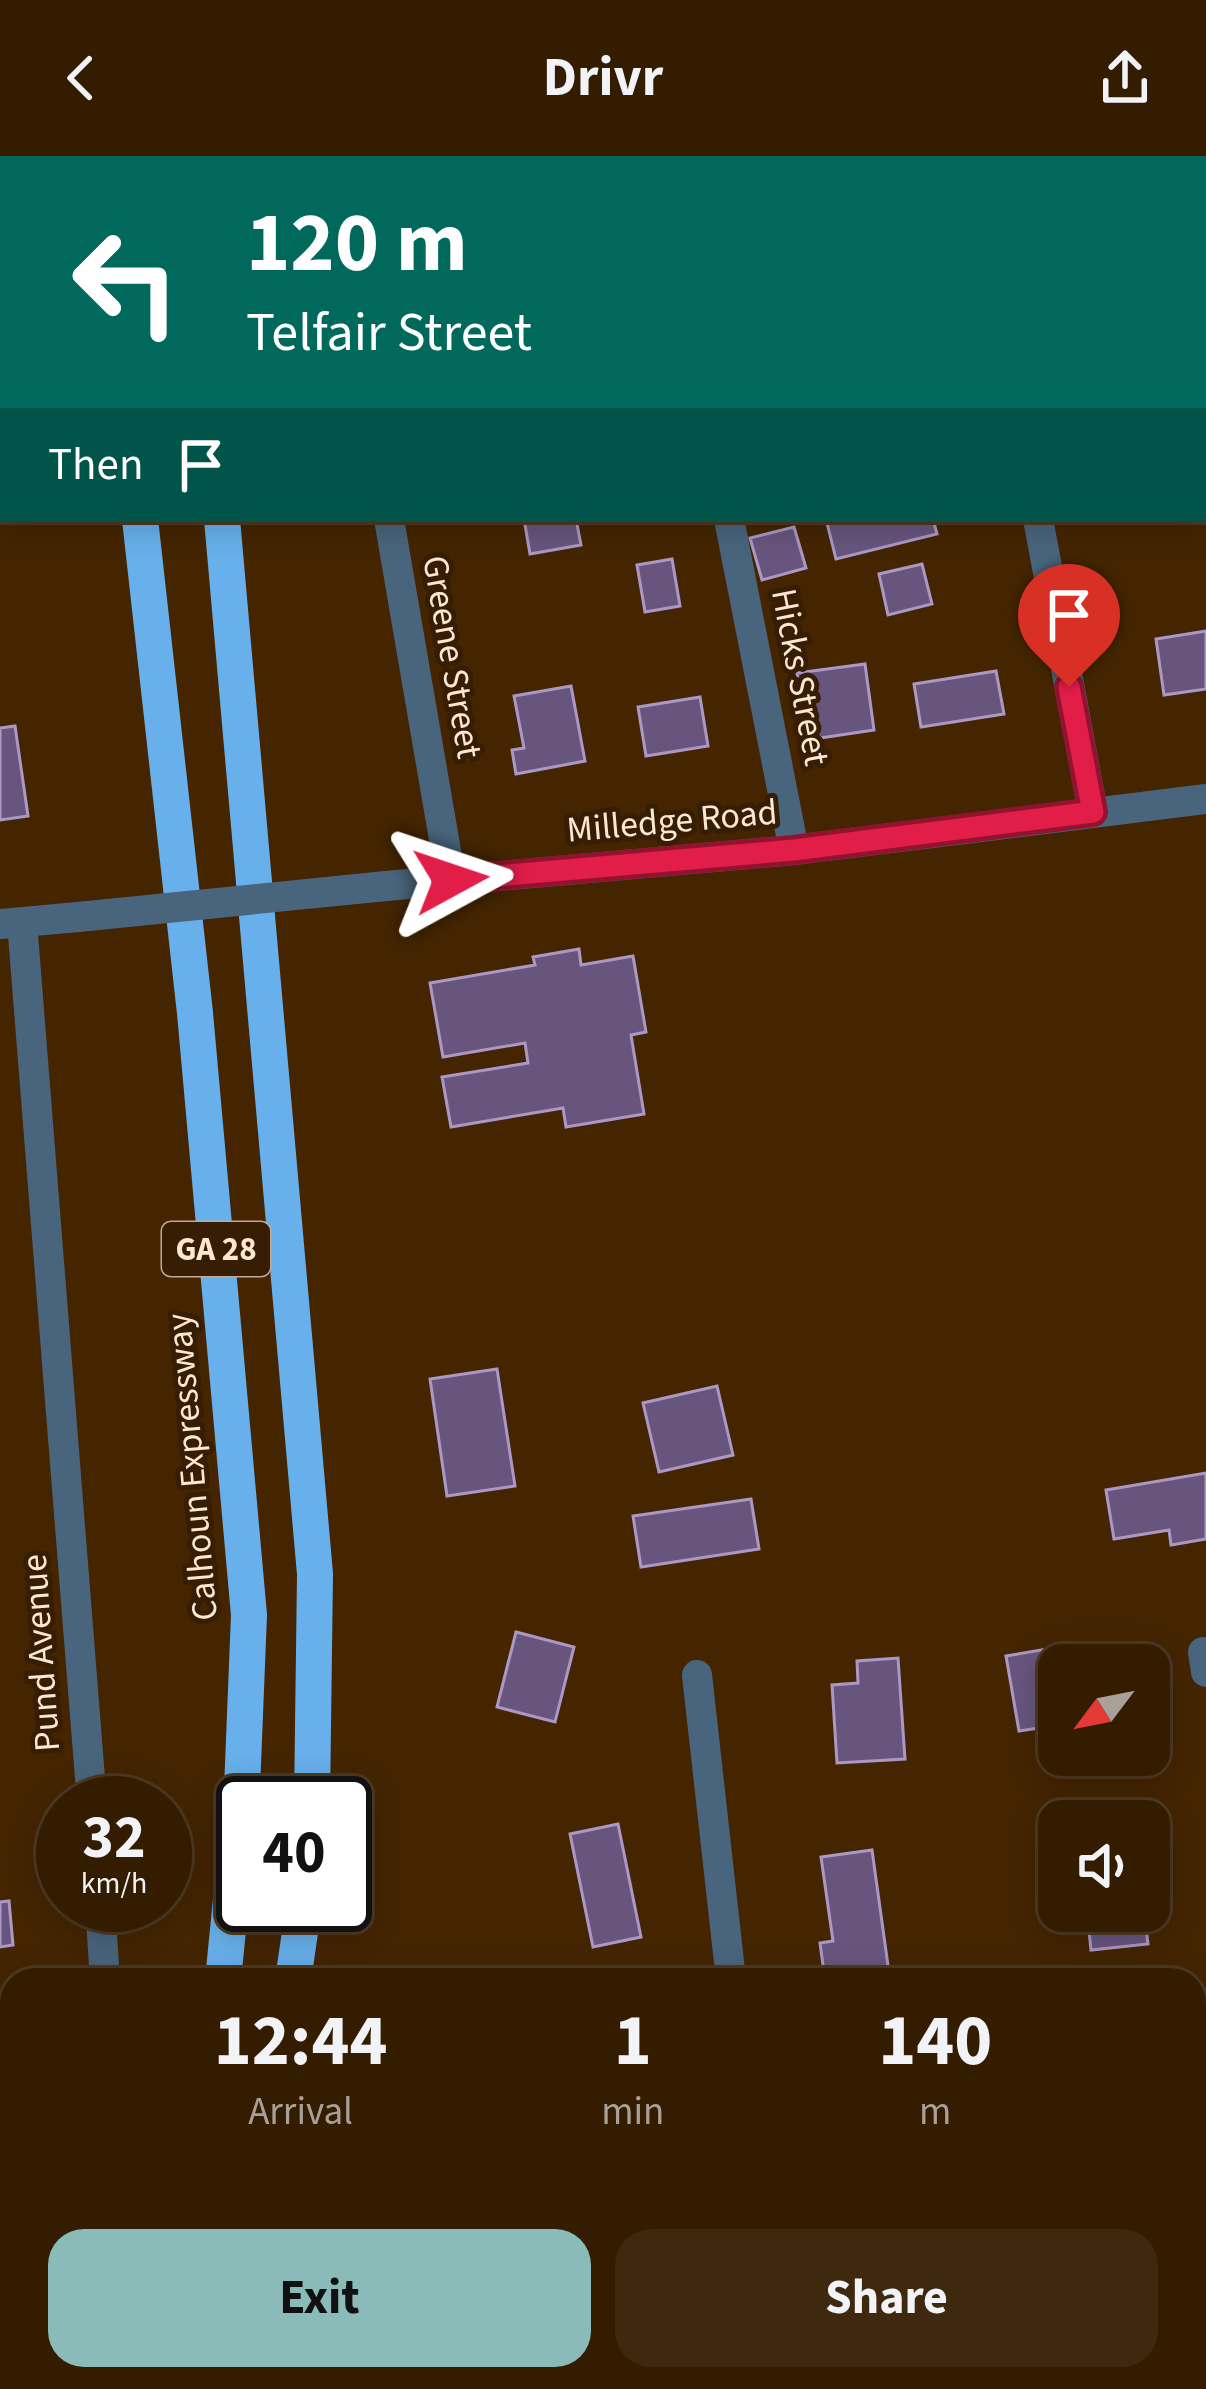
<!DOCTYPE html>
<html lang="en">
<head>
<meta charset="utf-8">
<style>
	body { margin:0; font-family:"Source Sans 3",sans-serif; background:#3e290f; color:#f1f3f6; height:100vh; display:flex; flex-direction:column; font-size:45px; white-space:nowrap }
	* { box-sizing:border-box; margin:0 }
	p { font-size:39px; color:#a9a199 }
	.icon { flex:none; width:66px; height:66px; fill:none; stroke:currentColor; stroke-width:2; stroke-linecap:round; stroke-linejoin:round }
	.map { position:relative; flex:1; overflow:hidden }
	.details { position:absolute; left:0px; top:1812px; width:1206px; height:423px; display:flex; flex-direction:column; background:#331c00; border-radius:36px 36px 0 0; box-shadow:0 6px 30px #0003,0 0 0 3px #4e3a22 }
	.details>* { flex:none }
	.banner { position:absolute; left:0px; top:0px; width:1206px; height:366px; box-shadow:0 6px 30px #0003,0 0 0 3px #4e3a22; background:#00695c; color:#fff; overflow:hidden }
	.needle { width:78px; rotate:238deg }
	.buttons { position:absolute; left:1038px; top:1488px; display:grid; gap:24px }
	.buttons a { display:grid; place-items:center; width:132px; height:132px; border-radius:24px; background:#331c00; box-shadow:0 6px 30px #0003,0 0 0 3px #4e3a22; font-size:60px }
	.speed { position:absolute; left:36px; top:1620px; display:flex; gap:24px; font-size:60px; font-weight:700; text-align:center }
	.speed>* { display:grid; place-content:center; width:156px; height:156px; border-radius:50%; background:#331c00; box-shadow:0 6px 30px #0003,0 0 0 3px #4e3a22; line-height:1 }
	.speed small { font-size:30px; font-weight:400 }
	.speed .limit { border:6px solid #111; border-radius:18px; background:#fff; color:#111 }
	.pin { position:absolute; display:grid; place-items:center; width:102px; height:102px; color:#fff; margin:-123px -51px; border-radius:50% 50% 50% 0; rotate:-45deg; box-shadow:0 0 12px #0007 }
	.pin .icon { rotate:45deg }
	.me { position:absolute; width:132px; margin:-66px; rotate:85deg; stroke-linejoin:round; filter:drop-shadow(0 0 9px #0008) }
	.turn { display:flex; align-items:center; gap:42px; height:252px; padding:0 48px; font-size:54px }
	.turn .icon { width:156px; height:156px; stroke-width:2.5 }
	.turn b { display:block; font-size:84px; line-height:102px }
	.then { display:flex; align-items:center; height:114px; padding:0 48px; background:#0003; gap:24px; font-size:45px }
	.eta { display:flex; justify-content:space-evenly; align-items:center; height:204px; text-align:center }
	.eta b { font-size:72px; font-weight:700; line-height:84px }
	.primary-button { display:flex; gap:24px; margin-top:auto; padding:24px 48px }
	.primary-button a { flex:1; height:138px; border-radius:36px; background:#8bbbb9; color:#111; font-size:48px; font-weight:700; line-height:138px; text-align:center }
	.primary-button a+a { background:#3e290f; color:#f1f3f6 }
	header { display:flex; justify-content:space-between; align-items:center; height:156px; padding:0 48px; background:#331c00; font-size:54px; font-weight:700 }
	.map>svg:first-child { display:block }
	.building { fill:#68557e; stroke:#ab98c5; stroke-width:3 }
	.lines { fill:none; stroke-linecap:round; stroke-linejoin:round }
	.minor { stroke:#49657d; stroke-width:30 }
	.highway { stroke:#68b0eb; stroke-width:36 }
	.minor-bridge { stroke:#49657d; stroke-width:30 }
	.route-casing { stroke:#92132f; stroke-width:30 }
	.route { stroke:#e11d48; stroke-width:21 }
	.labels { text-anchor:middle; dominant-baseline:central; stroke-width:10; stroke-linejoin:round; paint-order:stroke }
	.shield { fill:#361d03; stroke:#c0aa95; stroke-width:3 }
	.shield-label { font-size:33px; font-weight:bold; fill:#fbe7d4 }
	.street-label { font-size:36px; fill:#fbe7d4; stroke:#361d03 }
</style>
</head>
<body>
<header><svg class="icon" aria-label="back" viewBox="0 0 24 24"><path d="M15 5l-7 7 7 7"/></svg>Drivr<svg class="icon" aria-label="share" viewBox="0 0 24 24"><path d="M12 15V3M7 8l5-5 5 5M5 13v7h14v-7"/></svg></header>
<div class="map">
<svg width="1206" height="2233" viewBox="0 0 1206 2233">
	<rect width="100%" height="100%" fill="#442500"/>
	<path class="building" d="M810,0H866L847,3Z
		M524,363H576L581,389L530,398Z
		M826,363H933L937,378L836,403Z
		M794,371L806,412L762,424L750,382Z
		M672,403L680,450L645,456L637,409Z
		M922,408L932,448L888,459L879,418Z
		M1206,475V533L1164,539L1156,483Z
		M865,508L874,574L807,584L797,517Z
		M996,515L1004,558L921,571L914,528Z
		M571,530L585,605L516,618L512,594L524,592L514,540Z
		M700,541L708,590L646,600L638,551Z
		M15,570L28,660L0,664V572Z
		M579,793L581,809L633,800L646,876L631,879L644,958L566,971L563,952L451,971L442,921L528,907L525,887L443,901L430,827L535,809L533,801Z
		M497,1213L515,1330L447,1340L430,1223Z
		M717,1230L733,1299L659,1316L643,1247Z
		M1206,1317V1383L1171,1389L1169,1374L1114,1383L1106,1334Z
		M751,1343L759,1393L641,1411L633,1360Z
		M516,1476L574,1491L555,1566L497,1551Z
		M1059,1491V1569L1019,1575L1006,1500Z
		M898,1502L905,1603L837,1607L832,1529L858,1527L857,1505Z
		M618,1668L641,1781L593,1791L570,1678Z
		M872,1694L890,1824H825L820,1787L833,1785L821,1701Z
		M9,1745L13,1789L0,1791V1746Z
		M1087,1755H1144L1148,1788L1091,1794Z
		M723,2223H782L783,2233H724Z
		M917,2223H975V2224L919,2233Z"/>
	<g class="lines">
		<path class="minor" d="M327,0L328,3
			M658,0L659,3
			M972,0V3
			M1053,3L1069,0
			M389,363L451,724
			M729,363L794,694
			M1038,363L1093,656
			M386,730L794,694L1206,643
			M22,766L92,1647
			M0,768L78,761
			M1203,1496L1206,1516
			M697,1519L731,1824
			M100,1749L105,1824
			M1194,1874L1206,1873"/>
		<path class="highway" d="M96,0V3
			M169,0V3
			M140,363L195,857L249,1459L242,1633L223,1824
			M222,363L315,1418L312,1647
			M293,1824L304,1749
			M121,2233L125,2223
			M193,2233L196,2223"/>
		<path class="minor-bridge" d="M78,761L386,730"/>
	</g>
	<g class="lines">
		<g class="route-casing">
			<path id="route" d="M451,724L794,694L1093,656L1069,531"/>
		</g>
		<use href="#route" class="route"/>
	</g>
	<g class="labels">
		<rect class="shield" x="162" y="1066" width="108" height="54" rx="9"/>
		<g class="shield-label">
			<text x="216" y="1093">GA 28</text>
		</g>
		<g class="street-label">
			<text transform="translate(452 501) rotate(80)">Greene Street</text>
			<text transform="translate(800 521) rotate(79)">Hicks Street</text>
			<text transform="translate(672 665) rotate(-5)">Milledge Road</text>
			<text transform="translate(192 1311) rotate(-95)">Calhoun Expressway</text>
			<text transform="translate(41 1497) rotate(-94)">Pund Avenue</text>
		</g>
	</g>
</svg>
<div class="buttons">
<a><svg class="needle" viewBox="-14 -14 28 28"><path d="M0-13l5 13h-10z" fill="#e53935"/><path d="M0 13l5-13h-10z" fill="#a9a199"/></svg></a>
<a><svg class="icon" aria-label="sound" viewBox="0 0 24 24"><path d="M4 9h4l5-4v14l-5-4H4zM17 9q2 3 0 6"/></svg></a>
</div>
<div class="speed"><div>32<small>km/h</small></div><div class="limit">40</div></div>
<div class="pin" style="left:1069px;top:531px;background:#d93025"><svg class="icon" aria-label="arrive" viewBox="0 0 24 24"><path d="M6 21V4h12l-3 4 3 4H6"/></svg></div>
<svg class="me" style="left:451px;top:724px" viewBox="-20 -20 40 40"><path d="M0-17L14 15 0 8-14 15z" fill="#e11d48" stroke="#fff" stroke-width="4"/></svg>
<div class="banner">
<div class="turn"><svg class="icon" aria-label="left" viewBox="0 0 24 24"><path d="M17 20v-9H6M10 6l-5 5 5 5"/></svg><div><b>120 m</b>Telfair Street</div></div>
<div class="then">Then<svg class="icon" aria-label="arrive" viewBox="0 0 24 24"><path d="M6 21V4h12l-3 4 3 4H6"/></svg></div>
</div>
<section class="details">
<div class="eta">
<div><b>12:44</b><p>Arrival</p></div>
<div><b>1</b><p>min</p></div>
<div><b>140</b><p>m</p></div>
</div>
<div class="primary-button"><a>Exit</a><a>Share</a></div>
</section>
</div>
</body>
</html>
